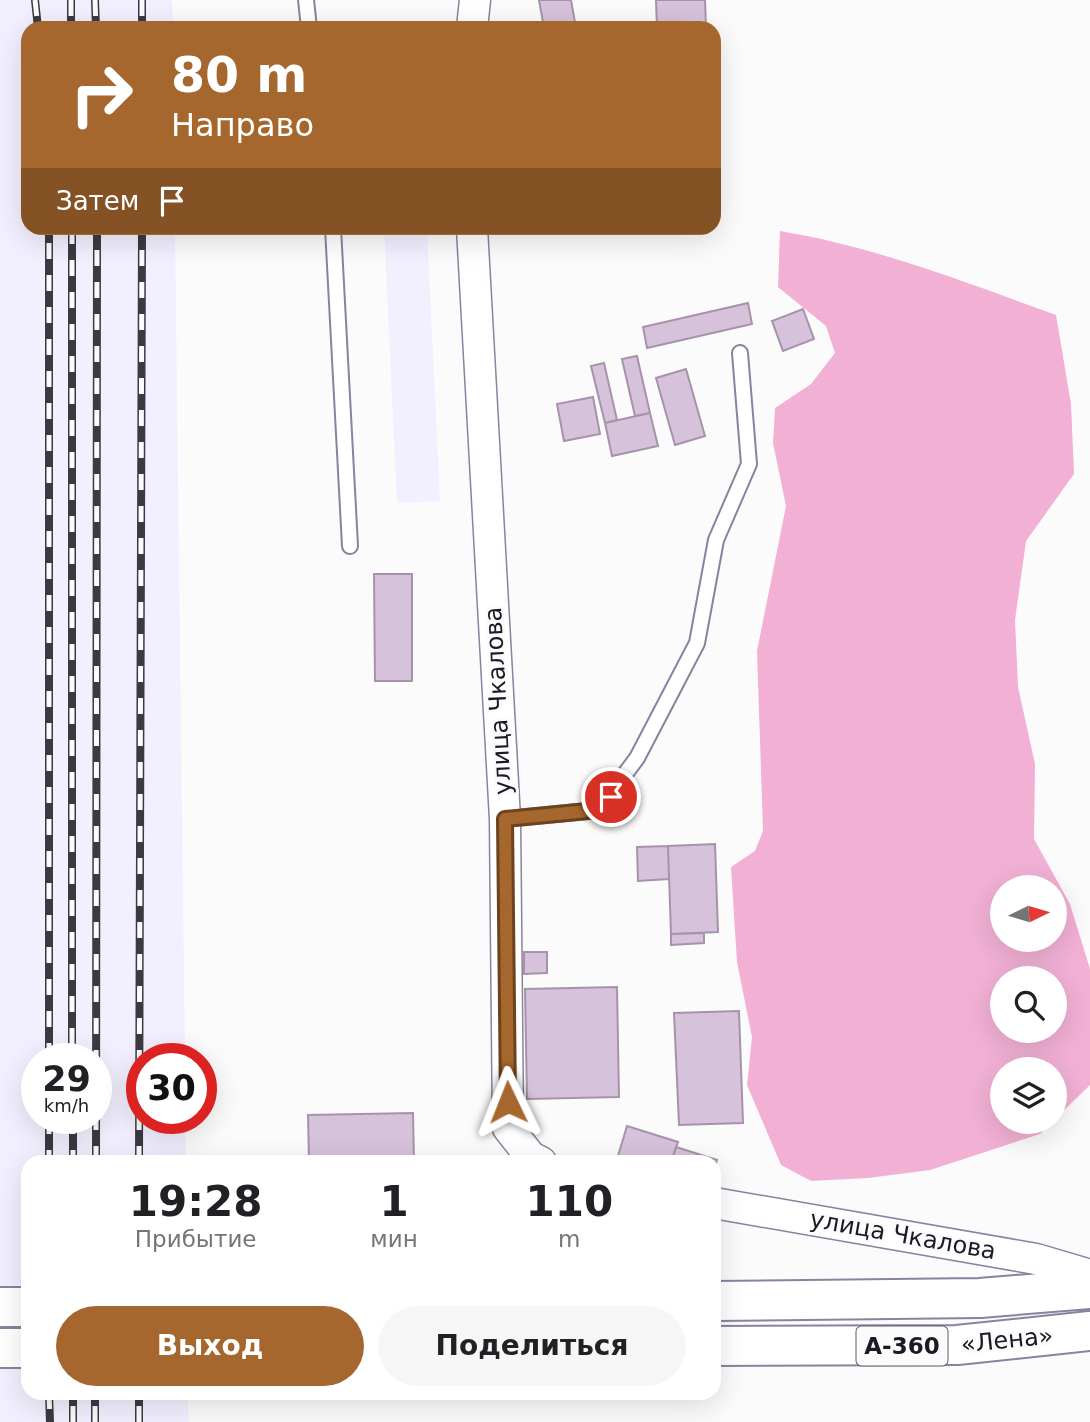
<!DOCTYPE html>
<html lang="ru">
<head>
<meta charset="utf-8">
<style>
	body { margin:0; font-family:"DejaVu Sans",sans-serif; background:#f6f6f6; color:#202124; height:100vh; display:flex; flex-direction:column; font-size:26px; white-space:nowrap }
	* { box-sizing:border-box; margin:0 }
	p { font-size:23px; color:#757577 }
	.icon { flex:none; width:38px; height:38px; fill:none; stroke:currentColor; stroke-width:2; stroke-linecap:round; stroke-linejoin:round }
	.map { position:relative; flex:1; overflow:hidden }
	.drawer { position:absolute; left:21px; top:1155px; width:700px; height:245px; display:flex; flex-direction:column; background:#fff; border-radius:21px; box-shadow:0 7px 28px #0002 }
	.drawer>* { flex:none }
	.guide { position:absolute; left:21px; top:21px; width:700px; height:214px; border-radius:21px; box-shadow:0 7px 28px #0002; background:#a5672d; color:#fff; overflow:hidden }
	.needle { width:46px; rotate:85deg }
	.controls { position:absolute; left:990px; top:875px; display:grid; gap:14px }
	.controls a { display:grid; place-items:center; width:77px; height:77px; border-radius:50%; background:#fff; box-shadow:0 7px 28px #0002; font-size:35px }
	.speed { position:absolute; left:21px; top:1043px; display:flex; gap:14px; font-size:35px; font-weight:700; text-align:center }
	.speed>* { display:grid; place-content:center; width:91px; height:91px; border-radius:50%; background:#fff; box-shadow:0 7px 28px #0002; line-height:1 }
	.speed small { font-size:18px; font-weight:400 }
	.speed .limit { border:10px solid #d22; background:#fff; color:#111 }
	.pin { position:absolute; display:grid; place-items:center; width:60px; height:60px; color:#fff; margin:-30px; border:4px solid #fff; border-radius:50%; box-shadow:0 2px 7px #0007 }
	.me { position:absolute; width:77px; margin:-38px; rotate:358deg; stroke-linejoin:round; filter:drop-shadow(0 0 5px #0008) }
	.turn { display:flex; align-items:center; gap:24px; height:147px; padding:0 35px; font-size:32px }
	.turn .icon { width:91px; height:91px; stroke-width:2.5 }
	.turn b { display:block; font-size:49px; line-height:60px }
	.then { display:flex; align-items:center; height:66px; padding:0 35px; background:#0003; gap:14px; font-size:26px }
	.eta { display:flex; justify-content:space-evenly; align-items:center; height:119px; text-align:center }
	.eta b { font-size:42px; font-weight:600; line-height:49px }
	.cta { display:flex; gap:14px; margin-top:auto; padding:14px 35px }
	.cta a { flex:1; height:80px; border-radius:42px; background:#a5672d; color:#fff; font-size:28px; font-weight:600; line-height:80px; text-align:center }
	.cta a+a { background:#f6f6f6; color:#202124 }
	.map>svg:first-child { display:block }
	.built { fill:#f2f0ff; fill-rule:evenodd }
	.green { fill:#f1b0d4; fill-rule:evenodd }
	.building { fill:#d6c2db; stroke:#a693ab; stroke-width:2 }
	.lines { fill:none; stroke-linecap:round; stroke-linejoin:round }
	.lane-casing { stroke:#88839e; stroke-width:18 }
	.street-casing { stroke:#88839e; stroke-width:33 }
	.highway-casing { stroke:#88839e; stroke-width:42 }
	.lane { stroke:#fff; stroke-width:14 }
	.street { stroke:#fff; stroke-width:30 }
	.highway { stroke:#fff; stroke-width:38 }
	.rail-casing { stroke:#3b3a42; stroke-width:8 }
	.rail { stroke:#fbfbfb; stroke-width:5; stroke-dasharray:16; stroke-linecap:butt }
	.route-casing { stroke:#6b431d; stroke-width:18 }
	.route { stroke:#a5672d; stroke-width:12 }
	.labels { text-anchor:middle; dominant-baseline:central; stroke-width:6; stroke-linejoin:round; paint-order:stroke }
	.shield { fill:#fbfbfb; stroke:#5e5d64; stroke-width:2 }
	.shield-label { font-size:23px; font-weight:bold; fill:#1b1923 }
	.street-label { font-size:24px; fill:#1b1923; stroke:#fbfbfb }
</style>
</head>
<body>
<div class="map">
<svg width="1090" height="1422" viewBox="0 0 1090 1422">
	<rect width="100%" height="100%" fill="#fbfbfb"/>
	<path class="built" d="M0,0H172L173,28H28V228H175L185,1059H142V1118H185L186,1162H28V1393H188L189,1422H0ZM37,1059H96V1118H37Z
		M384,228H427L440,501L397,503Z"/>
	<path class="green" d="M780,231C876,247 965,282 1056,315L1071,404L1074,474L1026,541L1015,620L1018,687L1035,764L1034,839L1070,904L1090,969V1085L1055,1119V1069H1003V1122H1052L1040,1134L930,1170L868,1178L811,1181L781,1165L747,1085L752,1037L737,962L731,867L755,851L763,831L757,651L786,506L773,443L775,408L811,384L835,353L826,326L778,287ZM1003,887H1055V940H1003ZM1003,978H1055V1031H1003Z"/>
	<path class="building" d="M539,0H571L576,28H544Z
		M656,0H705L706,28H657Z
		M748,303L752,324L647,348L643,327Z
		M803,309L814,339L783,351L772,321Z
		M637,356L650,413L635,416L622,359Z
		M604,363L617,420L605,423L591,366Z
		M686,369L705,436L675,445L656,378Z
		M593,397L600,434L564,441L557,404Z
		M650,413L658,446L612,456L605,423Z
		M374,574H412V681H375Z
		M715,844L718,932L671,934L668,846Z
		M668,846L669,879L638,881L637,847Z
		M704,933V943L671,945V934Z
		M524,952H547V973L524,974Z
		M617,987L619,1097L527,1099L525,989Z
		M739,1011L743,1123L679,1125L674,1013Z
		M413,1113L414,1162H309L308,1115Z
		M627,1126L678,1142L671,1162H635L618,1156Z
		M676,1147L717,1160L714,1169V1162H671Z"/>
	<g class="lines">
		<g class="lane-casing">
			<path id="lane" d="M306,0L309,28
				M333,228L350,546
				M505,819L598,810L637,758L697,643L716,540L749,464L740,353"/>
		</g>
		<g class="street-casing">
			<path id="street" d="M472,28L475,0
				M472,228L505,819L508,1128L531,1157L541,1162
				M714,1203L1036,1259L1090,1275"/>
		</g>
		<g class="highway-casing">
			<path id="highway" d="M714,1301L980,1298L1090,1289
				M0,1307H28
				M714,1346L957,1345L1090,1331
				M0,1348H28"/>
		</g>
		<use href="#lane" class="lane"/>
		<use href="#street" class="street"/>
		<use href="#highway" class="highway"/>
		<g class="rail-casing">
			<path id="rail" d="M35,0L38,28
				M71,0V28
				M95,0L96,28
				M142,0V28
				M72,228V1059
				M49,1059V228
				M49,1118V1162
				M73,1118V1162
				M96,1162L97,228
				M139,1162L142,228
				M49,1393L50,1422
				M73,1422V1393
				M95,1422V1393
				M139,1422V1393"/>
		</g>
		<use href="#rail" class="rail"/>
	</g>
	<g class="lines">
		<g class="route-casing">
			<path id="route" d="M508,1102L505,819L598,810L611,797"/>
		</g>
		<use href="#route" class="route"/>
	</g>
	<g class="labels">
		<rect class="shield" x="856.5" y="1326.5" width="91" height="39" rx="5"/>
		<g class="shield-label">
			<text x="902" y="1346">А-360</text>
		</g>
		<g class="street-label">
			<text transform="translate(498 701) rotate(-93)">улица Чкалова</text>
			<text transform="translate(903 1235) rotate(10)">улица Чкалова</text>
			<text transform="translate(1007 1340) rotate(-6)">«Лена»</text>
		</g>
	</g>
</svg>
<div class="controls">
<a><svg class="needle" viewBox="-14 -14 28 28"><path d="M0-13l5 13h-10z" fill="#e53935"/><path d="M0 13l5-13h-10z" fill="#757577"/></svg></a>
<a><svg class="icon" aria-label="search" viewBox="0 0 24 24"><circle cx="10" cy="10" r="6"/><path d="M15 15l6 6"/></svg></a>
<a><svg class="icon" aria-label="layers" viewBox="0 0 24 24"><path d="M12 4l9 5-9 5-9-5zM3 14l9 5 9-5"/></svg></a>
</div>
<div class="speed"><div>29<small>km/h</small></div><div class="limit">30</div></div>
<div class="pin" style="left:611px;top:797px;background:#d93025"><svg class="icon" aria-label="arrive" viewBox="0 0 24 24"><path d="M6 21V4h12l-3 4 3 4H6"/></svg></div>
<svg class="me" style="left:508px;top:1102px" viewBox="-20 -20 40 40"><path d="M0-17L14 15 0 8-14 15z" fill="#a5672d" stroke="#fff" stroke-width="4"/></svg>
<div class="guide">
<div class="turn"><svg class="icon" aria-label="right" viewBox="0 0 24 24"><path d="M7 20v-9h11M14 6l5 5-5 5"/></svg><div><b>80 m</b>Направо</div></div>
<div class="then">Затем<svg class="icon" aria-label="arrive" viewBox="0 0 24 24"><path d="M6 21V4h12l-3 4 3 4H6"/></svg></div>
</div>
<section class="drawer">
<div class="eta">
<div><b>19:28</b><p>Прибытие</p></div>
<div><b>1</b><p>мин</p></div>
<div><b>110</b><p>m</p></div>
</div>
<div class="cta"><a>Выход</a><a>Поделиться</a></div>
</section>
</div>
</body>
</html>
